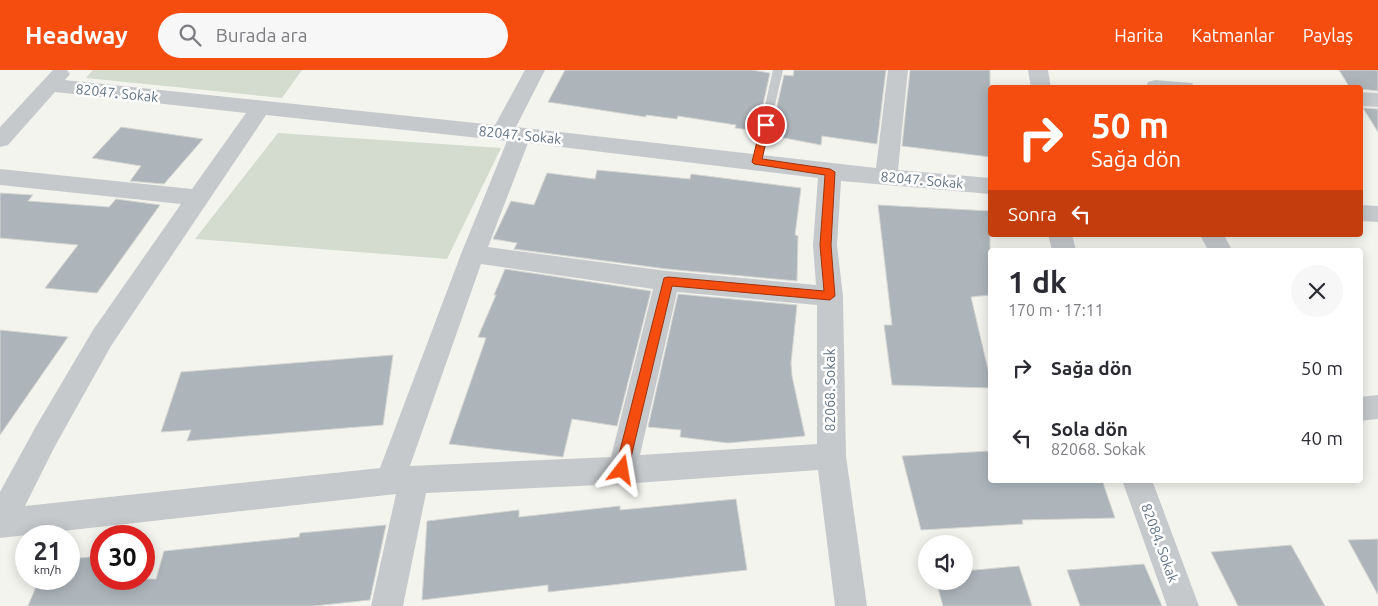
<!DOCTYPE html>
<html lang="tr">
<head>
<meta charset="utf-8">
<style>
	body { margin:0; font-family:Ubuntu,sans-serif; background:#f7f7f7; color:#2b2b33; height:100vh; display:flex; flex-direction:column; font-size:19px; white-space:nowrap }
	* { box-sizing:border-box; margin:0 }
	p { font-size:16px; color:#7c7c81 }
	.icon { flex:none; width:28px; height:28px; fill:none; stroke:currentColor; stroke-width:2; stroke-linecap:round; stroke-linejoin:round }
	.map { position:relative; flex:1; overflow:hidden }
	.drawer { position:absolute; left:988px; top:178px; width:375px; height:235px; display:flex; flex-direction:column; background:#fff; border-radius:5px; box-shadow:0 2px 12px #0003 }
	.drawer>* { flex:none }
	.top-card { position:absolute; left:988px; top:15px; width:375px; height:152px; border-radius:5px; box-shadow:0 2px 12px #0003; background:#f54d0f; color:#fff; overflow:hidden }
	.controls { position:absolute; left:918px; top:465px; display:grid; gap:10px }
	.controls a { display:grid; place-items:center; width:55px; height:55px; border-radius:50%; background:#fff; box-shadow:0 2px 12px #0003; font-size:25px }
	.speed { position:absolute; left:15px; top:455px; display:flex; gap:10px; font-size:25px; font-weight:700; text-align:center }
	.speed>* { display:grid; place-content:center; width:65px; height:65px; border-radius:50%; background:#fff; box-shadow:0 2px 12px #0003; line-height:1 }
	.speed small { font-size:12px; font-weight:400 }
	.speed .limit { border:8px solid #d22; background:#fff; color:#111 }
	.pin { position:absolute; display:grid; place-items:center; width:42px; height:42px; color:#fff; margin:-21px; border:2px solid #fff; border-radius:50%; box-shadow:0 1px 5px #0007 }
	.me { position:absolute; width:55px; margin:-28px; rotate:14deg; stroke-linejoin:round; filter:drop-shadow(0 0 4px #0008) }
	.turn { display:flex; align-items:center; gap:18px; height:105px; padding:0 20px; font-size:22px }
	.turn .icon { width:65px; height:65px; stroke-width:2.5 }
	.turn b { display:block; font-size:35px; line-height:42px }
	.then { display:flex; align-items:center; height:48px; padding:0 20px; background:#0003; gap:10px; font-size:19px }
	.round { display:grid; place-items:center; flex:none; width:52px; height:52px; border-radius:26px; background:#f7f7f7 }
	.summary { display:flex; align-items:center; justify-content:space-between; height:85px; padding:0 20px }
	h1 { font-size:30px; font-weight:600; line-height:38px }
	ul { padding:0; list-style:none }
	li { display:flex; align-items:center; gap:15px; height:70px; padding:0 20px }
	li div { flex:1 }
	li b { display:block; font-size:19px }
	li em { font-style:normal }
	header { display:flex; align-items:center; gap:30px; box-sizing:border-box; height:70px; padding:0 25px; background:#f54d0f; color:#fff }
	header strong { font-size:24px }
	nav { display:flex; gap:28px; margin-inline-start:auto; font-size:18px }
	.search { width:350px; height:45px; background:#f7f7f7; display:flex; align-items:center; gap:12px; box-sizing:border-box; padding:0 18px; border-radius:28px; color:#7c7c81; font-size:19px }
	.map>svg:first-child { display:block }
	.green { fill:#d4dcd0 }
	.building { fill:#adb5bb; stroke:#d5d5d2 }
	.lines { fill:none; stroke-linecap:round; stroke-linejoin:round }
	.lane { fill:#c6c9cc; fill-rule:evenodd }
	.street { fill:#c6c9cc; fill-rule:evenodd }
	.route { fill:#f54d0f; stroke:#9f320a }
	.labels { text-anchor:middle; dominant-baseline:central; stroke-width:5; stroke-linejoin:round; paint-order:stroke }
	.street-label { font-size:14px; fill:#607284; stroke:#fff }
</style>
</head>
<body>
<header>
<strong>Headway</strong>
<div class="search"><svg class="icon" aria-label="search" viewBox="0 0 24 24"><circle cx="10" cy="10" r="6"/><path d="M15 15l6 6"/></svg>Burada ara</div>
<nav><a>Harita</a><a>Katmanlar</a><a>Paylaş</a></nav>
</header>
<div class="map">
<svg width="1378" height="536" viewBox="0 0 1378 536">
	<rect width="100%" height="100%" fill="#f4f4ef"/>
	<path class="green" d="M93,0H302L282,28L86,8Z
		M278,63L501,78L447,189L195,169Z"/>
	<path class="building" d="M565,0H752L770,3L757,61L735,58L736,55L678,46L677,49L646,45V47L548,32Z
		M794,0H886L877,74L822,66L821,75L774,66V63H771L784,5L793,6Z
		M910,0H990V87L902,76Z
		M1339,0H1378V21L1350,18Z
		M1363,38L1378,39V62Z
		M121,57L203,69L164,114L130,111L141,96L92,88Z
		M597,100L690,109L691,104L801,118L795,165L798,166L797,211L667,199L514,179L517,173L493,169L511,131L534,135L547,103L595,109Z
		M0,123L33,125L28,131L109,137L116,129L160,135L97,223L45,218L78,175L0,168Z
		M878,135L990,141V225L971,227L990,308V318L892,315L884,255H892Z
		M505,199L651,221L617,356L572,349L563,387L449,374L486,268L478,267L496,225H494Z
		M678,224L797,235L791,293L792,306L805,366L728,373L680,367L681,360L648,357Z
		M0,260L68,267L0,365Z
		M393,285L383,355L187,371L191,360L161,362L181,302Z
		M990,381V410H1102L1115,448L1022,450L1023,454L921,460L902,386Z
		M736,429L747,500L548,522V515L422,530L427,451L519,440V447L620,436V440Z
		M386,455L370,530L314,536H28L39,509H69V489L101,486V509H156L164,481L299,467L300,463Z
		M1378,469V525L1348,470Z
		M1291,475L1325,536H1238L1211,482Z
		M1144,494L1162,536H1080L1067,500Z
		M1019,496L1032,536H943L936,511H964V501Z"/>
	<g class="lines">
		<path class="lane" d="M773,0H783L762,92L757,96L752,92Z"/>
		<path class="street" d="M53,0H67L70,4L65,10L495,55L525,0H545L516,57L876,98L888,0H908L898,100L990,108V124L841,111L837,175L843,226L846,386L867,536H835L818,400L622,414L426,423L403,536H371L396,424L0,468V422L35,358L93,260L181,134L0,115V99L192,119L246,43L55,22L8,75L0,77V57ZM266,45L507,71L461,184L380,398L25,436L55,376L111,276ZM528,73L818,108L813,175L816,215L667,201L488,177ZM481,194L653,219L611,387L410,396ZM677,222L817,235V374L640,385Z
			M1028,0H1048L1051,18H1031Z
			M1155,10L1192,13L1195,18H1146L1148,12Z
			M1360,22L1378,23V37L1360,36Z
			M1360,135L1378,136V152L1360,151Z
			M1048,165H1072L1076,180H1052Z
			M1200,165H1224L1232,180H1208Z
			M1378,325V349L1360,351V327Z
			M1122,410H1152L1199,536H1167Z"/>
	</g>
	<path class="route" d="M766,52L770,55L762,89L830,99L835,102L831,175L835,226L830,230L672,216L628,400L626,405L622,406L617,405L615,400L664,208L668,207L824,221L820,175L825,105L754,94L752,92L761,55Z"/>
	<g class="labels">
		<g class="street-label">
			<text transform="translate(117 23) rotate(6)">82047. Sokak</text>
			<text transform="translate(520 65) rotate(6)">82047. Sokak</text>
			<text transform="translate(922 110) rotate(5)">82047. Sokak</text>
			<text transform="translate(830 320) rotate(-90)">82068. Sokak</text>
			<text transform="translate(1160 473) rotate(70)">82084. Sokak</text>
		</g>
	</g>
</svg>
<div class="controls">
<a><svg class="icon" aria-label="sound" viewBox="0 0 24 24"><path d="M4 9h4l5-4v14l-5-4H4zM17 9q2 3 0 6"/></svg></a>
</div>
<div class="speed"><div>21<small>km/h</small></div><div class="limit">30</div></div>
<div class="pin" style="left:766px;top:55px;background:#d93025"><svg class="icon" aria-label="arrive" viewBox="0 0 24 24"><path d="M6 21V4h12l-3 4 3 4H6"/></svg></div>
<svg class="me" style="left:622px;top:400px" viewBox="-20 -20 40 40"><path d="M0-17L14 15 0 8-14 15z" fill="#f54d0f" stroke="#fff" stroke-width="4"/></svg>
<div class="top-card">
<div class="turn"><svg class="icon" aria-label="right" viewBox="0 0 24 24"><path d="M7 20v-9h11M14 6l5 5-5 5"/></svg><div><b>50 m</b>Sağa dön</div></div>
<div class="then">Sonra<svg class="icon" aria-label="left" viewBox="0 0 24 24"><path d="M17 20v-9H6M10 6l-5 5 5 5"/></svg></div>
</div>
<section class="drawer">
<div class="summary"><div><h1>1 dk</h1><p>170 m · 17:11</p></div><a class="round"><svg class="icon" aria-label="close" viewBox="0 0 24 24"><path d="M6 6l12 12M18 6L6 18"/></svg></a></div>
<ul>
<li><svg class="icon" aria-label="right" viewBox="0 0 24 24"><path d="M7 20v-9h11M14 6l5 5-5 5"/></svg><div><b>Sağa dön</b></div><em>50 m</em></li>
<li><svg class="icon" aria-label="left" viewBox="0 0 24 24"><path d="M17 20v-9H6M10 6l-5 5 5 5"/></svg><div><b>Sola dön</b><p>82068. Sokak</p></div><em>40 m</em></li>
</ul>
</section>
</div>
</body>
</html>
